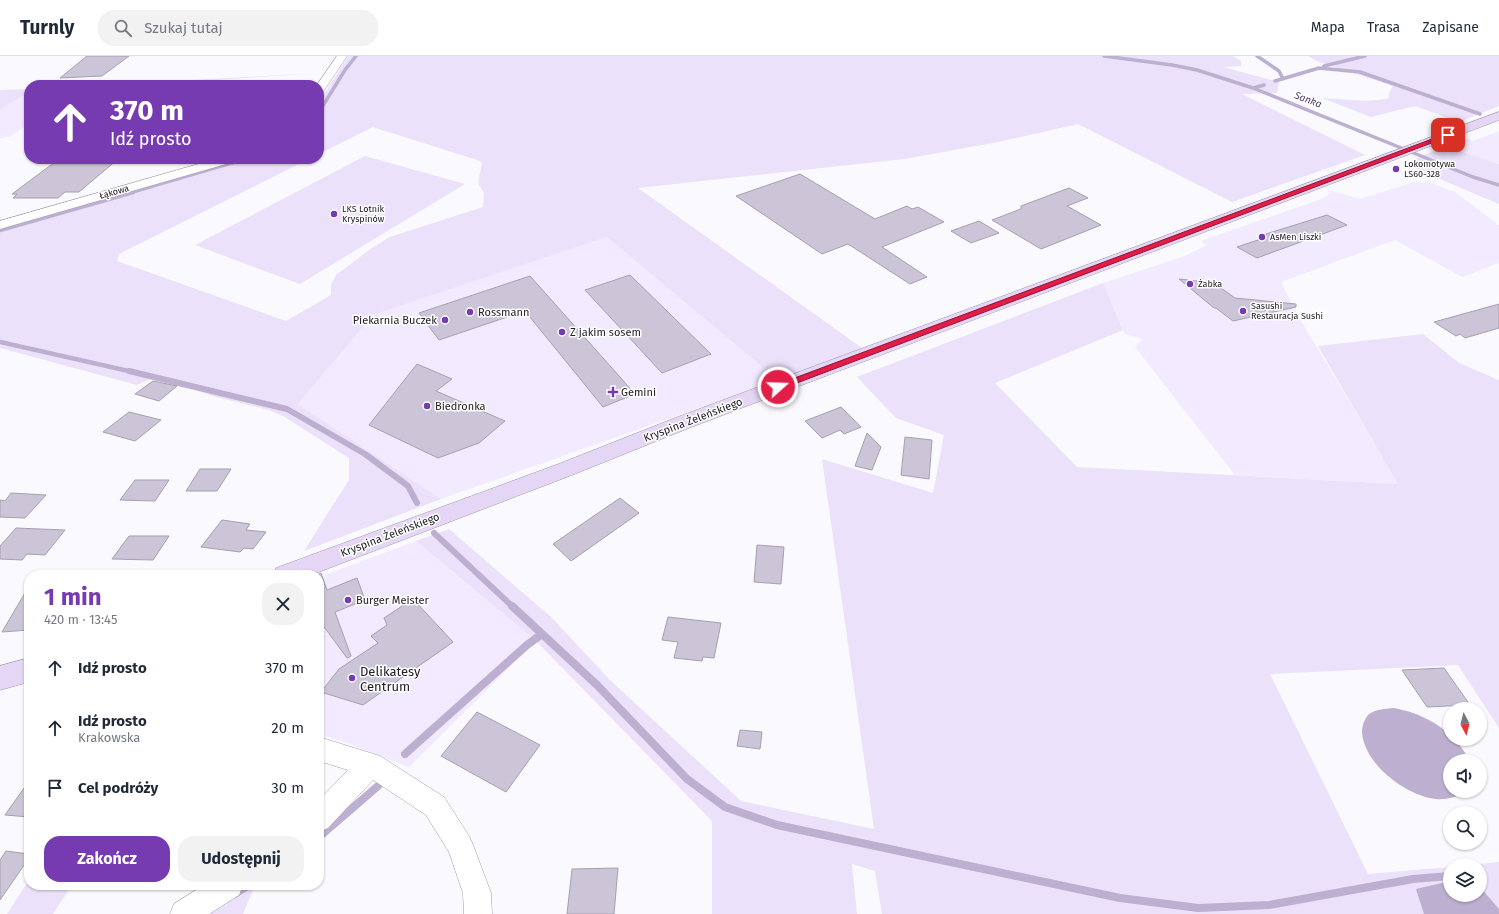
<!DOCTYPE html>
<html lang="pl">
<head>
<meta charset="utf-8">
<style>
	body { margin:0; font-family:"Fira Sans",sans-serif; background:#f2f2f3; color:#1f2937; height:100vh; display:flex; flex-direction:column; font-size:15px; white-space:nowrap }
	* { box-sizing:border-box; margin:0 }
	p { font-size:13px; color:#747a83 }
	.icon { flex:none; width:22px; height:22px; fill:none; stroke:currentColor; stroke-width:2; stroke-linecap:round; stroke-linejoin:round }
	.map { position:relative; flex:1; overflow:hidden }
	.panel { position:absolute; left:24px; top:514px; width:300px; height:320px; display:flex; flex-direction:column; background:#fff; border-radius:16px; box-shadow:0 1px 3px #0004 }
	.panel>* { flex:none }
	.top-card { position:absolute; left:24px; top:24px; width:300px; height:84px; border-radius:16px; box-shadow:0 1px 3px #0004; background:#763bb1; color:#fff; overflow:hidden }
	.needle { width:26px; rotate:173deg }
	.controls { position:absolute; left:1443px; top:646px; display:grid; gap:8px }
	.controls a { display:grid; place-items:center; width:44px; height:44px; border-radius:50%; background:#fff; box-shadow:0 1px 3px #0004; font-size:20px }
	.pin { position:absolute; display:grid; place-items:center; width:34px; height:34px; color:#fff; margin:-17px; border-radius:8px; box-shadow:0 2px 6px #0006 }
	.me { position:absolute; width:44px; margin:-22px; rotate:70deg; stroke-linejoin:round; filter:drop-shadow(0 0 3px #0008) }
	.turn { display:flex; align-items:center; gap:14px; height:84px; padding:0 20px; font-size:18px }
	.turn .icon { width:52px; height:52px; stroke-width:2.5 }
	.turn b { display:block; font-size:28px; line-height:34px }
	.round { display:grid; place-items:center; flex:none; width:42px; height:42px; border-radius:16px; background:#f2f2f3 }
	.summary { display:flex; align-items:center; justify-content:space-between; height:68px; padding:0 20px }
	h1 { font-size:24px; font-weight:700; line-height:30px; color:#763bb1 }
	.button { display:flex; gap:8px; margin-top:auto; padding:8px 20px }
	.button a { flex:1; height:46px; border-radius:16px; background:#763bb1; color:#fff; font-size:16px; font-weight:700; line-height:46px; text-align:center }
	.button a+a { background:#f2f2f3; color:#1f2937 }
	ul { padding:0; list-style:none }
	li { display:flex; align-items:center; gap:12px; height:60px; padding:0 20px }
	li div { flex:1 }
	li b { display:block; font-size:15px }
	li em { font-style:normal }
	header { display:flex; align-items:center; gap:24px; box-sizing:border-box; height:56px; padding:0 20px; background:#fff; border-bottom:1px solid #e0e1e3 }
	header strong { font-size:19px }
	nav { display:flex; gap:22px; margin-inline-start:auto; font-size:14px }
	.search { width:280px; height:36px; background:#f2f2f3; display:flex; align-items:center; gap:10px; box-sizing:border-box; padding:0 14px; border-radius:16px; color:#747a83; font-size:15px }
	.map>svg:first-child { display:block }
	.built { fill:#f2eaff }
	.green { fill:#ebe1fa }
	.water { fill:#bcafd0 }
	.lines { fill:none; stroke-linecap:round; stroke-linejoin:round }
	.stream-far3 { stroke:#bcafd0; stroke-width:3.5 }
	.stream-far2 { stroke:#bcafd0; stroke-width:4.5 }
	.stream-far1 { stroke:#bcafd0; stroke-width:6 }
	.stream { stroke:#bcafd0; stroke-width:8 }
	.building { fill:#ccc5d8; stroke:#a69fb1 }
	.street-casing { stroke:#a39cae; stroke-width:1 }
	.secondary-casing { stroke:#a39cae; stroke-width:1 }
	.street { fill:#fff; fill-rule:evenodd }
	.secondary { fill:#e4d6f4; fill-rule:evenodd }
	.route { fill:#e11d48; stroke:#92132f }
	.poi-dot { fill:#763bb1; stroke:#fff; stroke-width:1.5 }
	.labels { text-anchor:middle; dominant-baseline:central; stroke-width:3; stroke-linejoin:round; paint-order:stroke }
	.far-poi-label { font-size:9px; fill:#232027; stroke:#fff; text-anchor:start }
	.far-street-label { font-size:9px; fill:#232027; stroke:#fff }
	.far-water-label { font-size:10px; font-style:italic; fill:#4d3966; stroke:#fff }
	.poi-label { font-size:11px; fill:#232027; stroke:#fff; text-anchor:start }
	.street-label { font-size:11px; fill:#232027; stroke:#fff }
	.near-poi-label { font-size:13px; fill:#232027; stroke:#fff; text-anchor:start }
</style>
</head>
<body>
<header>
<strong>Turnly</strong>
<div class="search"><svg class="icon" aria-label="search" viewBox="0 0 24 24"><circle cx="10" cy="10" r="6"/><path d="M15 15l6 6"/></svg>Szukaj tutaj</div>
<nav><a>Mapa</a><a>Trasa</a><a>Zapisane</a></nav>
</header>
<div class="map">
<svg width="1499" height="858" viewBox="0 0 1499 858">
	<rect width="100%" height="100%" fill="#faf9fd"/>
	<path class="built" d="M29,36V67L10,81H4L0,83V54Z
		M1499,75V108L1445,90L1466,82L1473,85Z
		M1414,126L1431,127L1455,136L1499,169V207L1462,221L1395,184L1281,226L1301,265L1399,428L1235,419L1135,291L1143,283L1125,278L1103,227L1185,200L1207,189L1201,185L1324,142L1332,135L1360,143Z
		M607,181L778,324L441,443L298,348L373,259Z
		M416,485L536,585L409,711L347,687L319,678V521Z"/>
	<path class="green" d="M348,0H1233L1241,5V10L1223,11L1279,26L1277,37L1242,38L1365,99L1232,146L1078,68L998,86L904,103L638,132L862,292L778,324L607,181L373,259L298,348L441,443L304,495L349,424V402L283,360L269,354L213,340L184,330L150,323L137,329L0,292V172L237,103H309L119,198L117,205L286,265L331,239V229L336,219L372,192L390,181L483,151L484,137L478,127L482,107L480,105L373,71L319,98V43L327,34Z
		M1308,0H1499V50L1459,66L1415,50L1371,61L1322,42L1365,45L1388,43L1389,37L1393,30L1319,6Z
		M318,17L141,29H101Z
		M29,33V36L0,54V34Z
		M1445,90L1499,108V148L1404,108Z
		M365,100L465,128L300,228L195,189Z
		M1103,227L1123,274L995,327L1077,411L1398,428L1318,290L1423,278L1459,307L1499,324V672L1458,609L1270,618L1368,818L1450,811V839H1480V809H1468L1499,806V858H882L875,815L852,808L857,858H712V765L536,585L416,485L449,473L551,561L611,625L741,745L874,773L822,403L933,437L944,379L896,362L857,321Z
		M29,824V829H72L53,858H7Z
		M247,829H255L243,858H202Z"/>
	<path class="water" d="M1394,652C1415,656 1434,664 1450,679V683H1454C1460,689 1466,697 1469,705H1450V735H1466V736C1456,741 1447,744 1436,743C1406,740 1364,708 1362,676C1362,670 1364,664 1368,659C1375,653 1385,653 1394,652Z
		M1450,825V839H1480V831L1499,853V858H1424L1416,833Z"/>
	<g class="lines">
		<path class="stream-far3" d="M1104,0L1172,9L1197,14L1253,32L1473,121L1499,129
			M1257,0L1279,15L1283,23
			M1324,10L1365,0
			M1275,25L1319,12L1360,16L1480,58
			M1253,32L1264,29
			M319,56L345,14L356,0
			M129,137L245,103"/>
		<path class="stream-far2" d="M0,174L133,136
			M0,286L133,316"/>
		<path class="stream-far1" d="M129,315L287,353L365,398L408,430L417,447
			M434,477L513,551"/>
		<path class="stream" d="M512,550L597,629L687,723L725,751L777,769L1120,842L1198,852L1269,849L1413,823L1450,820
			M405,698L527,589L542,578
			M319,781L378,730
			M235,838L249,829"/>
	</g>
	<path class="building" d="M87,0H129L102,20L60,22Z
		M59,103H118L79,136H65L58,142H13L17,138H12Z
		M800,118L875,163L907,150L912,153L918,151L944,166L882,191L927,221L910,228L848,188L822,198L736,140Z
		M1069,132L1088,142L1067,150L1101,169L1041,193L992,164L1021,153V150Z
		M1327,159L1347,169L1257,202L1237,191L1264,182L1262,181L1267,179L1266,178Z
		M979,165L999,177L971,187L951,175Z
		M630,219L711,298L662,317L585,234Z
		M530,220L571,266L635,338L603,351L525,255L439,284L419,257Z
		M1179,223L1214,227L1235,242L1296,248V251L1233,265L1216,252H1214Z
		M1499,248V272L1465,282L1460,278L1456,280L1434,266Z
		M417,308L452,323L436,335L505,365L479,387L438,402L369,369Z
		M153,325L177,330L159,345L135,338Z
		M841,351L861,371L844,378L840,374L822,382L805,365Z
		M129,356L161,364L135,385L103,376Z
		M867,377L881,391L872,414L855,410Z
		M905,381L932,384L929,423L901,419Z
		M200,413H231L217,435H186Z
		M135,424H169L155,445L120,444Z
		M11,437L46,439L25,462L0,461V444L5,445Z
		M620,442L639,457L571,505L553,488Z
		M222,464L250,468L246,474L266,476L253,493L244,492L240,496L201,491Z
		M16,472L65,474L45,499L27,498L22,504L0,503V490Z
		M129,480H169L153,504L112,503Z
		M757,489L784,491L781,528L754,526Z
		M321,517L327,534L357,522L365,544L335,556L351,600L347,602L319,564V518Z
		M29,530V574L2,576Z
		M413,543L453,586L363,649L321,636L339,613L378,587L371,580L387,569L384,562Z
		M668,561L721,567L714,602L703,601L702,605L674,602L678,586L662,584Z
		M1444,612L1470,649L1427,651L1402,614Z
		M477,656L540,689L506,736L441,700Z
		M740,674L762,676L760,693L737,690Z
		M29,725V761L5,759Z
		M6,795L29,798V802L0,844V804Z
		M618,812L614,858H567L572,813Z"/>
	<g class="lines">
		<g class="street-casing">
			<path id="street" d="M337,0H347L323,36L319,37V29H317Z
				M216,103H235L233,106L0,173V165Z
				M319,681L380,700L444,741L469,780L473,789L491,837L492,858H464L463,837L449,796L426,759L373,724L328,772L319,776V744L348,714L319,705Z
				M204,829H243L239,839L209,858H170L174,848Z"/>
		</g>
		<g class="secondary-casing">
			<path id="secondary" d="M1499,56V64L689,372L572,419L311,519H273L276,512L556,409L675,362Z
				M29,602V626L0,634V610Z"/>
		</g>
		<use href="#street" class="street"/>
		<use href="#secondary" class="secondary"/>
	</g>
	<path class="route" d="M1448,77L1450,78V80L781,333H776L774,331L776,329Z"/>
	<g class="poi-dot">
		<circle cx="1396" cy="113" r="4"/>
		<circle cx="334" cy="158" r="4"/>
		<circle cx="1262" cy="181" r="4"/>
		<circle cx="1190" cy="228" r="4"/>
		<circle cx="1243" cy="255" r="4"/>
		<circle cx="470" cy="256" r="4"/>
		<circle cx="445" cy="264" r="4"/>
		<circle cx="562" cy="276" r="4"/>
		<path d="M611 330h4v4h4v4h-4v4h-4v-4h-4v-4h4z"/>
		<circle cx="427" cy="350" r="4"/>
		<circle cx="348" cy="544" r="4"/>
		<circle cx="352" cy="622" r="4"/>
	</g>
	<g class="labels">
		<g class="far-poi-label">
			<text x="1404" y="108">Lokomotywa<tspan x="1404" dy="10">LS60-328</tspan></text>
			<text x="342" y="153">LKS Lotnik<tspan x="342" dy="10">Kryspinów</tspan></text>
			<text x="1270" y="181">AsMen Liszki</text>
			<text x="1198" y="228">Żabka</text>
			<text x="1251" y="250">Sasushi<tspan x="1251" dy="10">Restauracja Sushi</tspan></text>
		</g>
		<g class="far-street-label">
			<text transform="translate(114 136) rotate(-16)">Łąkowa</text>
		</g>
		<g class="far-water-label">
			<text transform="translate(1308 44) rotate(21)">Sanka</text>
		</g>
		<g class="poi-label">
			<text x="478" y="256">Rossmann</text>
			<text x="437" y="264" text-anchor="end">Piekarnia Buczek</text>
			<text x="570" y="276">Z jakim sosem</text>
			<text x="621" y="336">Gemini</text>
			<text x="435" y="350">Biedronka</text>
			<text x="356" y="544">Burger Meister</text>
		</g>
		<g class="street-label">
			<text transform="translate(693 364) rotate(-21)">Kryspina Żeleńskiego</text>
			<text transform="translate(390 479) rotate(-21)">Kryspina Żeleńskiego</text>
		</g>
		<g class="near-poi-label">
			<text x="360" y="615">Delikatesy<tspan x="360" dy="15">Centrum</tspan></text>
		</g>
	</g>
</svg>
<div class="controls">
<a><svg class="needle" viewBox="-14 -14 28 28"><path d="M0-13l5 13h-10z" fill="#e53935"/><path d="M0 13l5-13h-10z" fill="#747a83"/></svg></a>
<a><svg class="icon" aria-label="sound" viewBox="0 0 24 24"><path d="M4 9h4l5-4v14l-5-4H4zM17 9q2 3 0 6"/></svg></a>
<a><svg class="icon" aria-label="search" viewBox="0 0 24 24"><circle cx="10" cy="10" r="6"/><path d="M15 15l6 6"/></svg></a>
<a><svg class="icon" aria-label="layers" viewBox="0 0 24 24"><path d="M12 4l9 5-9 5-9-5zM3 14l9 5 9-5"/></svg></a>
</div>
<div class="pin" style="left:1448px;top:79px;background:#d93025"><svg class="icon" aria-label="arrive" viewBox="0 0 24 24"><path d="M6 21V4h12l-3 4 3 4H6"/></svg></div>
<svg class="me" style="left:778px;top:331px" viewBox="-20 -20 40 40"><circle r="17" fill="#e11d48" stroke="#fff" stroke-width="3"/><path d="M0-11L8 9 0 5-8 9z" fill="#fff"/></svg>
<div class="top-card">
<div class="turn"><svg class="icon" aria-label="ahead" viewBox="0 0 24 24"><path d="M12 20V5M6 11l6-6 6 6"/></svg><div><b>370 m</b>Idź prosto</div></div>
</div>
<section class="panel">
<div class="summary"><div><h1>1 min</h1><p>420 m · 13:45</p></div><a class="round"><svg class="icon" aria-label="close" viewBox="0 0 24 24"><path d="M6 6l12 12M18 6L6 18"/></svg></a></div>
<ul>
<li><svg class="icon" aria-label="ahead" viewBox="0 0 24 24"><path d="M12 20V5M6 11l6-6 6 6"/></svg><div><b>Idź prosto</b></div><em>370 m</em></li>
<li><svg class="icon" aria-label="ahead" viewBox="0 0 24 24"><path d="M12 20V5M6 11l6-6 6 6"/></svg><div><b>Idź prosto</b><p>Krakowska</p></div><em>20 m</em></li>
<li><svg class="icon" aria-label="arrive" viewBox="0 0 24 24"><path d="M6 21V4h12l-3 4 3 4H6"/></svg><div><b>Cel podróży</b></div><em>30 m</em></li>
</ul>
<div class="button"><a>Zakończ</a><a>Udostępnij</a></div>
</section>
</div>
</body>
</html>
